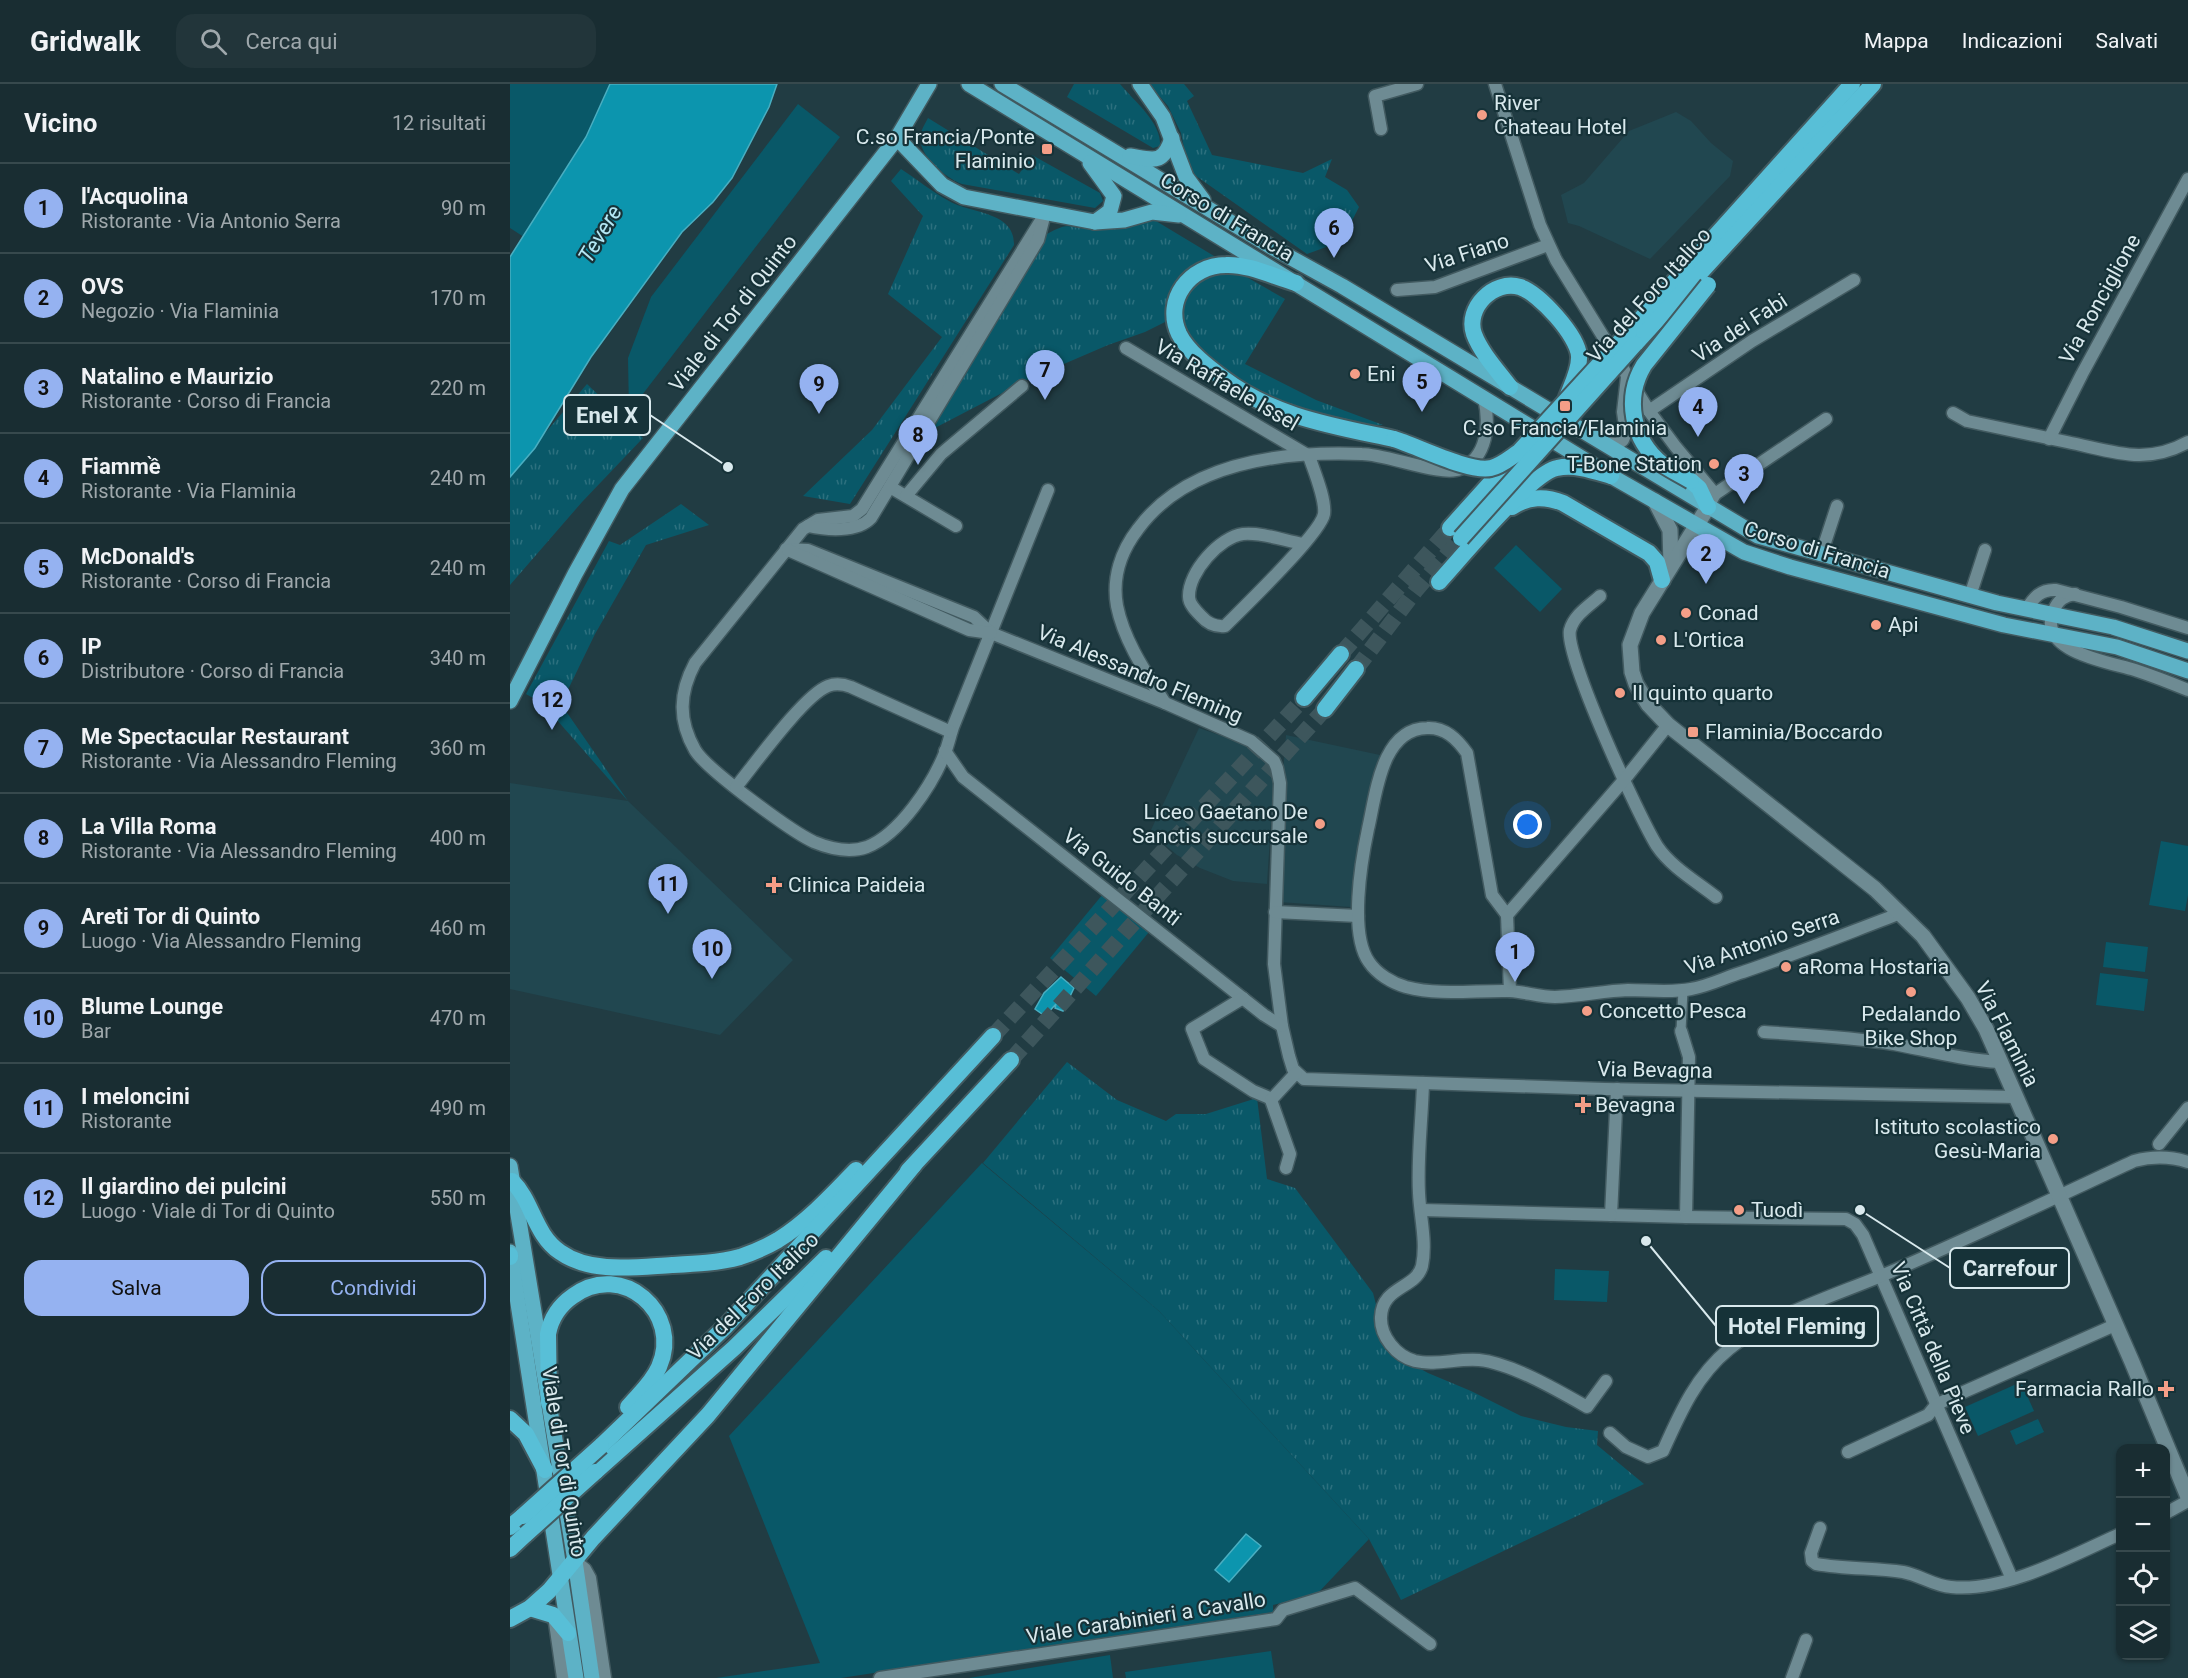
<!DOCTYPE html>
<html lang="it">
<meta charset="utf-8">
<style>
:root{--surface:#192d32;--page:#22353a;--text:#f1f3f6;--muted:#9fa8ac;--line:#37494d;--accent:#95b2f1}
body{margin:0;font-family:Roboto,sans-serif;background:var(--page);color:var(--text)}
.controls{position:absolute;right:18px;bottom:18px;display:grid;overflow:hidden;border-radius:12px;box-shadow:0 2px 4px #0004}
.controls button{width:54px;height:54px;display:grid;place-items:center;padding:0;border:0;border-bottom:2px solid var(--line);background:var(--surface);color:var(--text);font:30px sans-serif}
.you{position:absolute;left:1018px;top:741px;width:21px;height:21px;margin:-15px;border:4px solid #fff;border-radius:50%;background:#1a73e8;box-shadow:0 0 0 9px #1a73e833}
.badge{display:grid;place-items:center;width:39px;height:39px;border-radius:50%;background:var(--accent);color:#111;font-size:20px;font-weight:700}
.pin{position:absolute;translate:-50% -50px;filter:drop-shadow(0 2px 3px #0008)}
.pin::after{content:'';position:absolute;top:32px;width:21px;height:18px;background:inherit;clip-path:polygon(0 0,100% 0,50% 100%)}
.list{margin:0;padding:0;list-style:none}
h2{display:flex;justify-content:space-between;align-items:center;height:78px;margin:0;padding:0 24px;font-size:26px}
h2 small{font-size:20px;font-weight:400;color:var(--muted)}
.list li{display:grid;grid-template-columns:39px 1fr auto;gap:18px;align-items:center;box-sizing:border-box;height:90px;padding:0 24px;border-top:2px solid var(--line)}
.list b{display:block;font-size:22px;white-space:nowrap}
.list p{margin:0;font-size:20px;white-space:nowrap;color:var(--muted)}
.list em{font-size:20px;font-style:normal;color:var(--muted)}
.actions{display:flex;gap:12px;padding:18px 24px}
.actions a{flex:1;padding:14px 0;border:2px solid var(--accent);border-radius:18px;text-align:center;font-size:21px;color:var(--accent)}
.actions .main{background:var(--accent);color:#111}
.icon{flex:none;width:33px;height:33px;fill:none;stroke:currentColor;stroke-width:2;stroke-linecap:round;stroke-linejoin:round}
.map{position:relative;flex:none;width:1678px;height:1594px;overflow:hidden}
header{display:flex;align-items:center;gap:36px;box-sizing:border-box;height:84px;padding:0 30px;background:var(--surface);border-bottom:2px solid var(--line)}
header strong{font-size:28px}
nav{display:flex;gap:33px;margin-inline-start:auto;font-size:21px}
.search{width:420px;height:54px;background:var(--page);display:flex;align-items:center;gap:15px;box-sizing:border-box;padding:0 21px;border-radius:18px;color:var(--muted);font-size:22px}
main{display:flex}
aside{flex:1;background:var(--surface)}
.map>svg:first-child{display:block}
</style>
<header>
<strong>Gridwalk</strong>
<div class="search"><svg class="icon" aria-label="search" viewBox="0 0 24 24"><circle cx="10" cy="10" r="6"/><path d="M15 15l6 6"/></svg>Cerca qui</div>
<nav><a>Mappa</a><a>Indicazioni</a><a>Salvati</a></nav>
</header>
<main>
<aside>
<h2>Vicino<small>12 risultati</small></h2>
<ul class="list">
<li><span class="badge">1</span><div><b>l'Acquolina</b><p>Ristorante · Via Antonio Serra</p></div><em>90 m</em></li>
<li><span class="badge">2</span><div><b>OVS</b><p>Negozio · Via Flaminia</p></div><em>170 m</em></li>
<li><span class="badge">3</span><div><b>Natalino e Maurizio</b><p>Ristorante · Corso di Francia</p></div><em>220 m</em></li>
<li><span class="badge">4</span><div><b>Fiammề</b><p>Ristorante · Via Flaminia</p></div><em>240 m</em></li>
<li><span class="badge">5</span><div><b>McDonald's</b><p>Ristorante · Corso di Francia</p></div><em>240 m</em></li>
<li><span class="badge">6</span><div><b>IP</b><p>Distributore · Corso di Francia</p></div><em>340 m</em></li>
<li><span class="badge">7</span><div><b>Me Spectacular Restaurant</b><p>Ristorante · Via Alessandro Fleming</p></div><em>360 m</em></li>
<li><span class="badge">8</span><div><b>La Villa Roma</b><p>Ristorante · Via Alessandro Fleming</p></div><em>400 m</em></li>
<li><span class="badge">9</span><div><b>Areti Tor di Quinto</b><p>Luogo · Via Alessandro Fleming</p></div><em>460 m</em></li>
<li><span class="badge">10</span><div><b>Blume Lounge</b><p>Bar</p></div><em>470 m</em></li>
<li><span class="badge">11</span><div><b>I meloncini</b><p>Ristorante</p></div><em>490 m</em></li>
<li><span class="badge">12</span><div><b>Il giardino dei pulcini</b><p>Luogo · Viale di Tor di Quinto</p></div><em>550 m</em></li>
</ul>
<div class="actions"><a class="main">Salva</a><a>Condividi</a></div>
</aside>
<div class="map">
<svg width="1678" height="1594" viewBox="0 0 1678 1594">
<defs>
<pattern id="grass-tufts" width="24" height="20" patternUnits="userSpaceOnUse" patternTransform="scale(1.5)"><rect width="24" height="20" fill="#095868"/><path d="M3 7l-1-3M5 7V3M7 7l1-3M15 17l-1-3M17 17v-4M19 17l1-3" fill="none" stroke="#2c707e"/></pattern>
</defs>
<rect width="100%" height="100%" fill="#213c43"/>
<g fill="#214750">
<path d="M1166 28 1181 37 1201 59 1223 77 1220 92 1140 175 1069 142 1058 139 1051 111 1074 99 1119 47Z"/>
<path d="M689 644 741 662 754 674 764 690 757 800 723 797 690 784 667 771 640 748Z"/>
<path d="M776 651 870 671 849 750 841 823 769 818 773 689Z"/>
<path d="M0 699 118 717 283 876 210 951 0 905Z"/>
</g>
<g fill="url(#grass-tufts)">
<path d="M564 0H610C624 17 652 39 650 62L643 64 557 13Z"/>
<path d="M639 0H674L684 12 677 17 702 71 793 89 822 75 815 93 837 106 849 123 827 166 819 162 797 170 679 87 671 49 658 22Z"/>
<path d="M418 34 509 90 522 71 590 109 593 117 585 124 452 100C435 93 409 72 410 52 411 46 415 40 418 34Z"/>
<path d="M391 85C407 95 422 108 439 117 461 130 505 127 504 161L340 420 293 412 362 346 432 253 378 210 413 132 381 97Z"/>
<path d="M641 134 709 175 694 178 659 236 635 248 598 261 519 295 421 346 537 150C561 136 559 145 583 145 603 146 622 140 641 134Z"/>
<path d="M726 187 775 215 735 280 806 316 873 341C855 341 836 341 819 335 779 323 656 272 671 218 674 210 684 200 690 192Z"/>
<path d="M77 300 133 354 72 418 0 501V390Z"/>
<path d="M171 420 199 441 136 461 85 550 51 620 118 717 32 619 16 610 99 457 110 461Z"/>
<path d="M557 978 607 1016 656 1037 666 1030H696L747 1014 757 1095 785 1104 863 1209 878 1267 918 1289 961 1307 1011 1332 1056 1343 1088 1347 1087 1361 1134 1400 891 1516 859 1455 649 1227 473 1079Z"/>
</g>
<g fill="#095868">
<path d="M0 0H100L76 53 14 153 0 144Z"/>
<path d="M288 20 330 53 119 328 118 274 141 213Z"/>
<path d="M1006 461 1052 505 1030 528 984 484Z"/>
<path d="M1651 757 1678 762V811L1675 827 1639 821Z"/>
<path d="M593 810 639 848 586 912 540 874Z"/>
<path d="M1596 858 1638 863 1635 888 1593 883Z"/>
<path d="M1590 889 1638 895 1634 927 1586 921Z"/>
<path d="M472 1079 649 1227 859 1455 807 1510 763 1521V1528L331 1594H206L310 1579 219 1352Z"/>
<path d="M1045 1185 1099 1187 1097 1218 1044 1216Z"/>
<path d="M1511 1298 1524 1327 1468 1352 1455 1323Z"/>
<path d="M1528 1335 1534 1348 1506 1361 1500 1347Z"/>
<path d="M761 1567 765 1594H616L615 1588Z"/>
<path d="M600 1571 603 1594H459Z"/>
</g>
<g fill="#0c95ae" stroke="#4aaec1" stroke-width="1.5">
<path d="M100 0H267L259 23 222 94 203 118 172 148 81 273 25 364 0 393V173L76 53Z"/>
<path d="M551 893 564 904 553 927 545 924 546 920 535 932 525 925 534 909Z"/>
<path d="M736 1450 751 1462 719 1498 705 1486Z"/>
</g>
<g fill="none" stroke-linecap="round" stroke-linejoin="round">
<g stroke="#3d565c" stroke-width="16" stroke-dasharray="16 8" stroke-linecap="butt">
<path d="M831 570 940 444"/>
<path d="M846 585 906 506 951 454"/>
<path d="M483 952 794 614"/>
<path d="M501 976 815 625"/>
</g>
<defs>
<path id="pedestrian" d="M1171 947 1173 906"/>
<g id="minor">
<path d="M985 0 1030 141 1046 176 1139 327 1165 362 1205 410 1198 423"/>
<path d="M871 45 865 12 907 0"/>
<path d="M535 130 352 425 343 432 308 436 293 445 185 579C169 609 168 636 185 666 196 685 282 748 304 758 321 765 340 769 357 763 390 750 422 701 435 669 438 661 440 652 443 643L538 406"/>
<path d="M887 206 925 203 1038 161"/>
<path d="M616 264 799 372"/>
<path d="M1139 327 1242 257 1344 196"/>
<path d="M1443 329 1457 337C1491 344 1524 351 1557 358 1602 367 1635 382 1678 358"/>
<path d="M1539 355 1572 290 1678 95"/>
<path d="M1092 359 1108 360 1113 356 1116 349 1113 328 1117 293"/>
<path d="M380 403 446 442"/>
<path d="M1205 410 1316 335"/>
<path d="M396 412 431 370 512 302"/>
<path d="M298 442C316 446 347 449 361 434L528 156 533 137"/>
<path d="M793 460C775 457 752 448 733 450 710 453 678 488 679 513 679 520 686 527 691 532 698 540 705 543 715 542 733 524 811 449 814 430 816 415 804 387 799 372"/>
<path d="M276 465 298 466 464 533 481 549 655 619 741 657 764 677 767 684 770 699 764 880 772 942 779 972 783 985 794 995 1095 1005 1506 1013"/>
<path d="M278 466 459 546 481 549"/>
<path d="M1311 471 1327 422"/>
<path d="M1565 510C1554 512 1548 516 1544 526 1525 568 1600 578 1625 586 1643 592 1661 599 1678 606"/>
<path d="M1090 512C1079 522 1064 531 1060 546 1054 571 1130 735 1147 762 1161 783 1187 798 1206 813"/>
<path d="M1460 512 1475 466"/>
<path d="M1516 526C1524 513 1531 505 1546 506L1611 523 1678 544"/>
<path d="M655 619C636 589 614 557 607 522 602 494 611 467 628 445 678 377 773 367 852 370 876 370 932 393 950 385 978 374 980 339 974 314"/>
<path d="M435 667 453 693 754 931 772 942"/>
<path d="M226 703C244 681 294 611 318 602 326 599 333 600 341 603L441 648"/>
<path d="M765 828 848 832"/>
<path d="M997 831 982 811 957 669C947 655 935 643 917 644 871 645 866 711 858 745 851 778 839 850 859 878 867 890 882 899 896 903 931 912 965 906 1000 907 1015 908 1030 913 1045 913 1070 912 1094 907 1118 906 1138 906 1161 909 1181 905 1199 902 1216 893 1233 888 1286 870 1338 849 1391 829"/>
<path d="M997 831 1114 696 1158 641"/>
<path d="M997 831 1000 907"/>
<path d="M733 914 682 945 694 975 743 1007 762 1015"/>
<path d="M1254 948C1298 951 1342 953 1384 960 1420 967 1454 976 1490 978"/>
<path d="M913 999C912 1036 907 1073 909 1109 910 1133 917 1158 912 1182 906 1205 872 1202 871 1233 870 1252 886 1272 905 1277 926 1282 948 1274 969 1276 1001 1279 1049 1307 1077 1323L1096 1297"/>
<path d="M1107 1005 1101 1131 1176 1133 1179 973 1171 947"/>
<path d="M1649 1060 1678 1024"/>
<path d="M776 1084 780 1070 761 1016 786 989"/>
<path d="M912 1126 1101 1131"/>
<path d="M1176 1133 1336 1135 1345 1140 1353 1151 1502 1495"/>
<path d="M1100 1349 1116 1363 1138 1373 1153 1367C1170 1329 1186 1292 1219 1265 1259 1232 1323 1212 1371 1192 1456 1156 1540 1116 1624 1077 1643 1072 1659 1072 1678 1078"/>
<path d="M1338 1368 1418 1331 1426 1321 1440 1314 1605 1241"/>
<path d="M1656 1429 1678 1417"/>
<path d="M1310 1444 1301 1469 1302 1477 1306 1480C1335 1485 1364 1484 1393 1488 1410 1491 1424 1502 1441 1503 1494 1509 1563 1471 1610 1450"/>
<path d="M65 1477 75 1485 80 1494 95 1594"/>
<path d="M44 1532 53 1594"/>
<path d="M370 1594 766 1535 773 1526 845 1504 920 1560"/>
<path d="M1282 1594 1296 1556"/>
</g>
<g id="tertiary">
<path d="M1145 417 1160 446 1161 481"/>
<path d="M1198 423 1132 529 1120 561 1122 588 1126 600 1138 620 1158 641 1365 805 1413 852 1458 914 1476 945 1506 1013 1622 1278 1678 1413"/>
</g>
<g id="primary">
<path d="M459 0 1101 392 1234 468 1280 483 1494 541 1607 563 1678 587"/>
<path d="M492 0 765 165 832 202 1248 452 1487 519 1603 543 1678 567"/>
<path d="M630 0 653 33 676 93 693 116"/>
<path d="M387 54 432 101 454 113 585 138 614 136 642 128 669 131"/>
<path d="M620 72C644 76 653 81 662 54"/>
<path d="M580 79 604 112 600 127 585 138"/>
<path d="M0 617 65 490 112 405 387 54 419 0"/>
<path d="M0 1082 65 1477 82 1594"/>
<path d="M0 1168 66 1594"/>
</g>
<g id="trunk">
<path d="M786 199C764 193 739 180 716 181 680 181 653 216 669 250 678 268 698 283 714 295 764 333 824 342 884 355"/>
<path d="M1119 248 1342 0"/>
<path d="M1125 260 1363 0"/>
<path d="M1000 303C988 287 971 269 964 250 955 224 984 195 1010 203 1029 209 1068 252 1069 272 1070 286 1061 302 1056 316"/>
<path d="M1181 397 1189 404 1198 423"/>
<path d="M1002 423C1019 412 1035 412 1053 419L1139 469 1147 478 1152 496"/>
<path d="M940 444 1002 375"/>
<path d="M929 498C951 474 1021 389 1047 384 1065 380 1084 387 1101 392"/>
<path d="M794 614 831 570"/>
<path d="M815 625 846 585"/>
<path d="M398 1087 501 976"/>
<path d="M2 1097C23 1118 24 1150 50 1168 81 1190 126 1183 162 1181 184 1180 208 1179 230 1173 242 1169 256 1163 268 1156 297 1138 322 1111 346 1086"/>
<path d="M0 1173V1171"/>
<path d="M39 1319 38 1250C41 1234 50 1221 63 1212 112 1176 173 1229 149 1283 142 1299 129 1310 118 1323"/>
<path d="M0 1335 16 1350 35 1386"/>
<path d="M91 1362 215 1243 483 952"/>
<path d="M85 1388 224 1264 316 1174"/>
<path d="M0 1443 13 1432"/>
<path d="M0 1465 16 1450"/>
<path d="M20 1524 43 1531 58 1549"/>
<path d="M0 1535 20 1524 39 1507 83 1454 198 1331 404 1081"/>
</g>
</defs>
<use href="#pedestrian" stroke="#425a60" stroke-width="12"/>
<use href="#minor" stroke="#425a60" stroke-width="15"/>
<use href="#tertiary" stroke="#425a60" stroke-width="18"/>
<use href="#primary" stroke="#425a60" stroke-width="18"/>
<use href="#trunk" stroke="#425a60" stroke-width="20"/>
<use href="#pedestrian" stroke="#6e8b93" stroke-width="9"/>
<use href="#minor" stroke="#6e8b93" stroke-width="12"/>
<use href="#tertiary" stroke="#6e8b93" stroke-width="15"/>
<use href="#primary" stroke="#5db2c6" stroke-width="15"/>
<use href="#trunk" stroke="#58bfd7" stroke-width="16"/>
<defs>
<g id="trunk-bridge">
<path d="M884 355C907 362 960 389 981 384 991 382 1000 374 1009 368L1119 248"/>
<path d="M1181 397C1171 391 1161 386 1152 380 1122 356 1114 314 1134 281L1198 201"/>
<path d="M951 454 1125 260"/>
<path d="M13 1432 91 1362"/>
<path d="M16 1450 85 1388"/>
</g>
</defs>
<use href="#trunk-bridge" stroke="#425a60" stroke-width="20" stroke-linecap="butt"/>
<use href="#trunk-bridge" stroke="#58bfd7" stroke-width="16"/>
</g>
<g fill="#f49e87" stroke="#163238" stroke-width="2">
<circle cx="972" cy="31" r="6"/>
<rect x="531" y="59" width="12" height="12" rx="3"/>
<circle cx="845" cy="290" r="6"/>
<rect x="1049" y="316" width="12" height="12" rx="3"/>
<circle cx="1204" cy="380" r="6"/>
<circle cx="1176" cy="529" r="6"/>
<circle cx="1366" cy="541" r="6"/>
<circle cx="1151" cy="556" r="6"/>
<circle cx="1110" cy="609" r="6"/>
<rect x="1177" y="642" width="12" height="12" rx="3"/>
<circle cx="810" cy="740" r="6"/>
<path d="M261 792h6v6h6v6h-6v6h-6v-6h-6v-6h6z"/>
<circle cx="1276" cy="883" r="6"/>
<circle cx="1401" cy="908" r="6"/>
<circle cx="1077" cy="927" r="6"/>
<path d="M1070 1012h6v6h6v6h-6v6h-6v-6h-6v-6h6z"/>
<circle cx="1543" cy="1055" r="6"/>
<circle cx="1229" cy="1126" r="6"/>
<path d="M1653 1296h6v6h6v6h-6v6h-6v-6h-6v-6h6z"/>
</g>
<g text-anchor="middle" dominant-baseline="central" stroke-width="4.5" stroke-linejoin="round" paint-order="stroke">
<g font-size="21" fill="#d9e9ed" stroke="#163238" text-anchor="start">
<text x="984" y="19">River<tspan x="984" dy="24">Chateau Hotel</tspan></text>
<text x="525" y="53" text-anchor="end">C.so Francia/Ponte<tspan x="525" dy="24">Flaminio</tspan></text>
<text x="857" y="290">Eni</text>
<text x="1055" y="344" text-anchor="middle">C.so Francia/Flaminia</text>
<text x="1192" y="380" text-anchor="end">T-Bone Station</text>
<text x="1188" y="529">Conad</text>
<text x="1378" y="541">Api</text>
<text x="1163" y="556">L'Ortica</text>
<text x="1122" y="609">Il quinto quarto</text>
<text x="1195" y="648">Flaminia/Boccardo</text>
<text x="798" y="728" text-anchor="end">Liceo Gaetano De<tspan x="798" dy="24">Sanctis succursale</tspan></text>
<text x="278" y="801">Clinica Paideia</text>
<text x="1288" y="883">aRoma Hostaria</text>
<text x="1089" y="927">Concetto Pesca</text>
<text x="1401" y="930" text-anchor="middle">Pedalando<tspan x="1401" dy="24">Bike Shop</tspan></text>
<text x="1085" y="1021">Bevagna</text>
<text x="1531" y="1043" text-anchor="end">Istituto scolastico<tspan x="1531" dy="24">Gesù-Maria</tspan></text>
<text x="1241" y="1126">Tuodì</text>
<text x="1644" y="1305" text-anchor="end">Farmacia Rallo</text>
</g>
<g font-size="21" fill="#d9e9ed" stroke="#163238">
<text transform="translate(717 133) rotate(31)">Corso di Francia</text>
<text transform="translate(957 169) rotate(-18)">Via Fiano</text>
<text transform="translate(1139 211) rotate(-48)">Via del Foro Italico</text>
<text transform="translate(1590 215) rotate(-61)">Via Ronciglione</text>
<text transform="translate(223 229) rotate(-52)">Viale di Tor di Quinto</text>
<text transform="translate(1230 244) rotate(-33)">Via dei Fabi</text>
<text transform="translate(717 301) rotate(30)">Via Raffaele Issel</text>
<text transform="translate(1307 466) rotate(17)">Corso di Francia</text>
<text transform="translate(630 590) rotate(23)">Via Alessandro Fleming</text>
<text transform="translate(612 793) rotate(38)">Via Guido Banti</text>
<text transform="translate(1252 858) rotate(-19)">Via Antonio Serra</text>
<text transform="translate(1497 950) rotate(63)">Via Flaminia</text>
<text transform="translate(1145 986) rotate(1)">Via Bevagna</text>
<text transform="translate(243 1212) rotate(-44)">Via del Foro Italico</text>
<text transform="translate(1423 1264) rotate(67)">Via Città della Pieve</text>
<text transform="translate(54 1378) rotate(81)">Viale di Tor di Quinto</text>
<text transform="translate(636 1534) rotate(-9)">Viale Carabinieri a Cavallo</text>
</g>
<g font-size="22" font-style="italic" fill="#b4e7f4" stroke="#163238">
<text transform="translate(90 150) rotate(-59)">Tevere</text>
</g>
</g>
<path fill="none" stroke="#d9e9ed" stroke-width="2" d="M218 383L140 331M1350 1126L1440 1184M1136 1157L1206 1242"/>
<g fill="#d9e9ed" stroke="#163238" stroke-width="2">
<circle cx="218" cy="383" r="6"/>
<circle cx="1350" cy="1126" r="6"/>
<circle cx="1136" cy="1157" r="6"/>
</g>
<g fill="#163238" stroke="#d9e9ed" stroke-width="2">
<rect x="54" y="311" width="86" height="40" rx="6"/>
<rect x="1440" y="1164" width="119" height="40" rx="6"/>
<rect x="1206" y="1222" width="162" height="40" rx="6"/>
</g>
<g font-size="22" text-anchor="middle" font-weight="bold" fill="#d9e9ed">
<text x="97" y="339">Enel X</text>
<text x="1500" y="1192">Carrefour</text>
<text x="1287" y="1250">Hotel Fleming</text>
</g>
</svg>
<div class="controls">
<button>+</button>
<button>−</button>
<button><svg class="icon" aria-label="locate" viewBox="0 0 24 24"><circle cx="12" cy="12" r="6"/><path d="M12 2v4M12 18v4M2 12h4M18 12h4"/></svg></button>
<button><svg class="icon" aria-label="layers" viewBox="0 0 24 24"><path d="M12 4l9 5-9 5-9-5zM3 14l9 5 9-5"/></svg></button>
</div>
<div class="you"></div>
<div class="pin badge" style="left:1005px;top:898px">1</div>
<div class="pin badge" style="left:1196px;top:500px">2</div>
<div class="pin badge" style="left:1234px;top:420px">3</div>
<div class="pin badge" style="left:1188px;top:353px">4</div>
<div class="pin badge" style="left:912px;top:328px">5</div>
<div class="pin badge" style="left:824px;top:174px">6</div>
<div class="pin badge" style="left:535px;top:316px">7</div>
<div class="pin badge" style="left:408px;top:381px">8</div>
<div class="pin badge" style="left:309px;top:330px">9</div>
<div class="pin badge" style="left:202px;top:895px">10</div>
<div class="pin badge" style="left:158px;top:830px">11</div>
<div class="pin badge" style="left:42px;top:646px">12</div>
</div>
</main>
